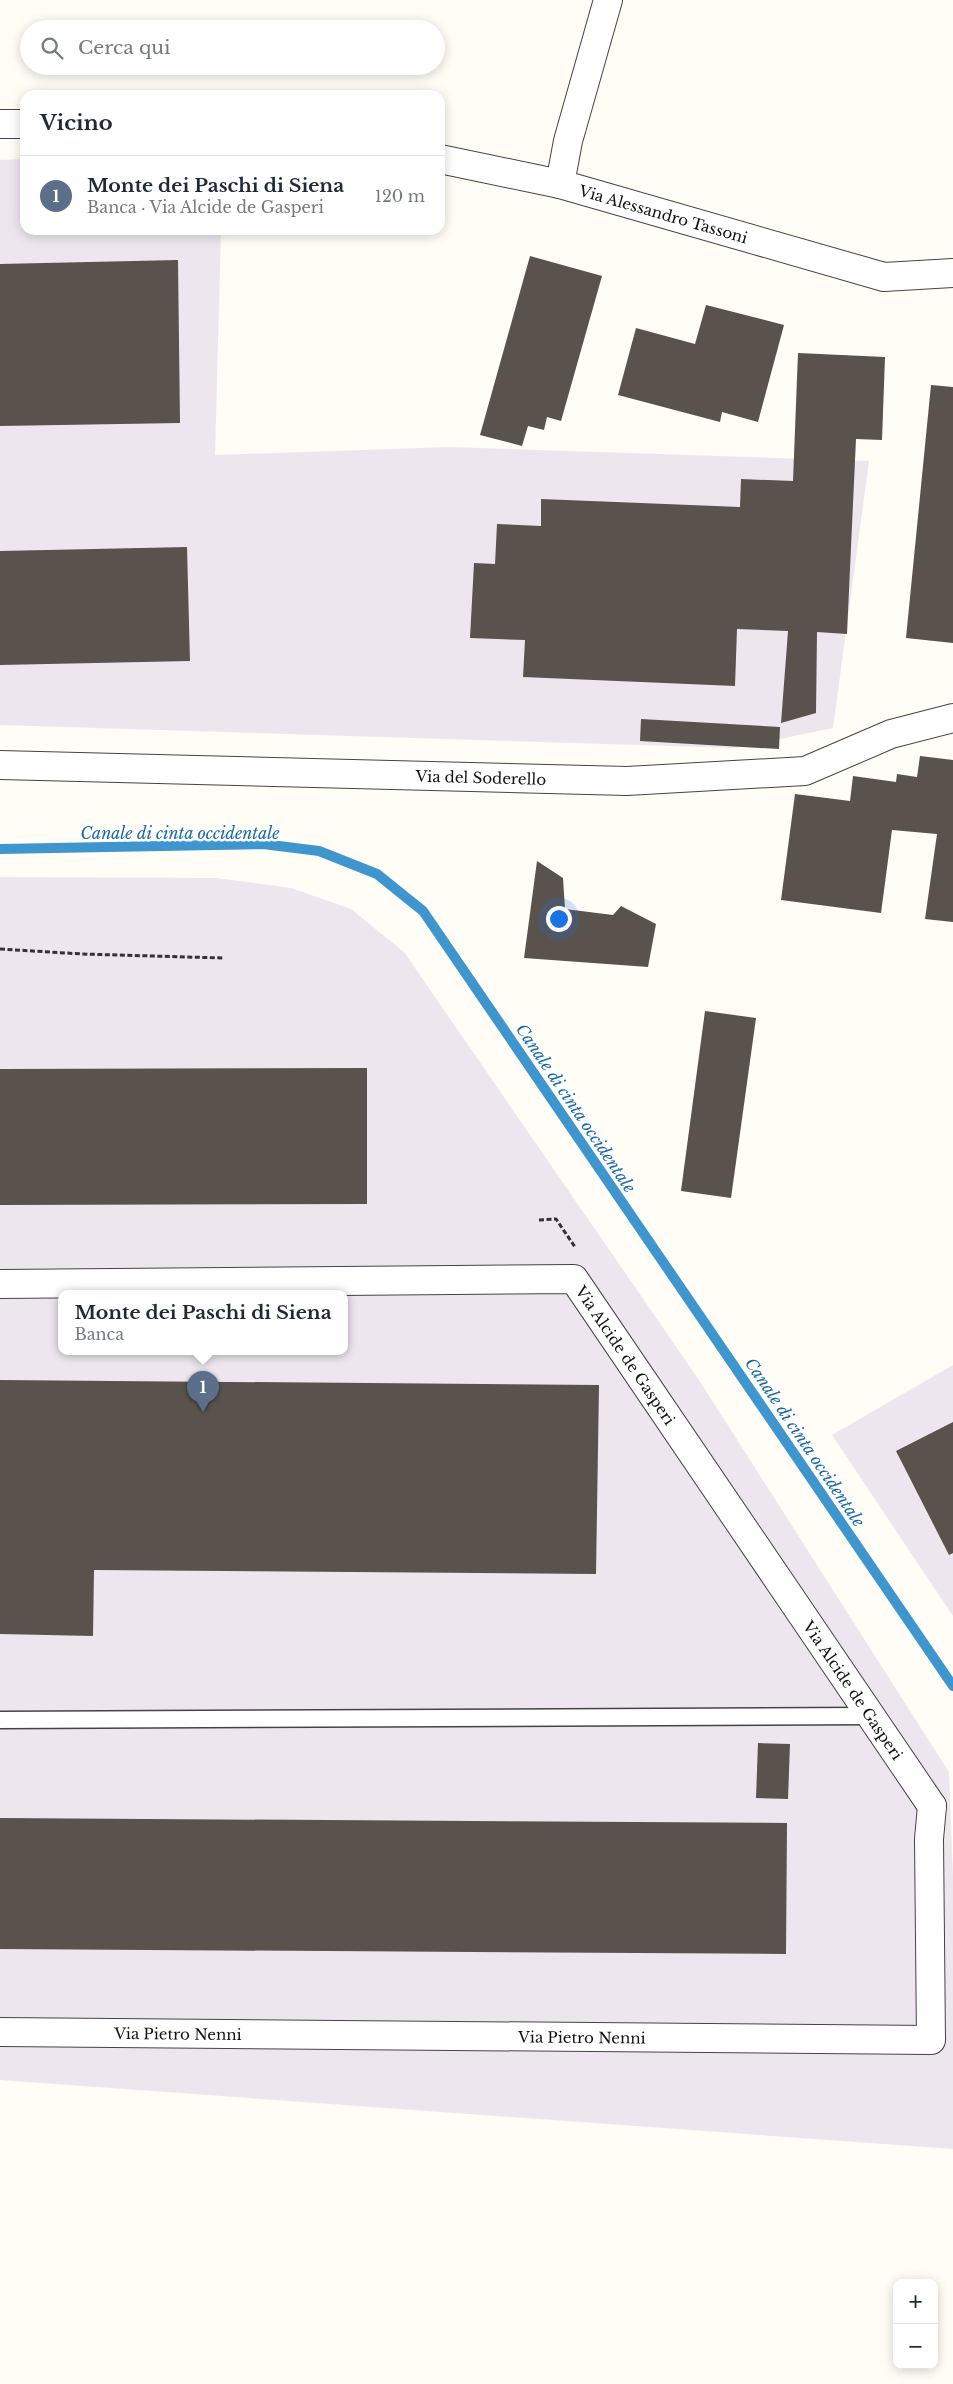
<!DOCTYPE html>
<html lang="it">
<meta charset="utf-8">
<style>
:root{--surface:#fff;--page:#f2f2f3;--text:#1f2937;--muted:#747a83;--line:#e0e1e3;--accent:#b45309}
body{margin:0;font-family:"Libre Baskerville",serif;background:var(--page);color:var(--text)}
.controls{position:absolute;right:15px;bottom:15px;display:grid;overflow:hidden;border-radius:10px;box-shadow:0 2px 12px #0003}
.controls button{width:45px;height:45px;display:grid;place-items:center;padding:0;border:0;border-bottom:1px solid var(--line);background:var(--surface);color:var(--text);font:25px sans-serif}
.you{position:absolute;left:558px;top:918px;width:18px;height:18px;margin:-12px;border:4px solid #fff;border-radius:50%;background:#1a73e8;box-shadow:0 0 0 8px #1a73e833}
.badge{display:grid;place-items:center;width:32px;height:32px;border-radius:50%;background:var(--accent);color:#fff;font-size:16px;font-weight:700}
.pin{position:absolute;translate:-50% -41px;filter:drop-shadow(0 1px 2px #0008)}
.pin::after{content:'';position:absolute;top:26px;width:18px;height:15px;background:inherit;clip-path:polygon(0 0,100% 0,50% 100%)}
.popup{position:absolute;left:58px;top:1290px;width:290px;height:65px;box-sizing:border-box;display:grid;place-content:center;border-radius:10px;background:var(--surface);filter:drop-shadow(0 1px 4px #0005);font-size:16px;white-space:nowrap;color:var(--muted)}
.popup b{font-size:19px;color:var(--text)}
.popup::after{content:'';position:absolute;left:50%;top:100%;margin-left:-10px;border:10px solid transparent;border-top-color:var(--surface)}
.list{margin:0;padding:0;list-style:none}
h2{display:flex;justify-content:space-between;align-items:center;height:65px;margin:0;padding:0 20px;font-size:21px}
h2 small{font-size:16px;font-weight:400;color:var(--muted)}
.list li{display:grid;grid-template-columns:32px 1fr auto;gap:15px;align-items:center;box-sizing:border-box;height:80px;padding:0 20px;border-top:1px solid var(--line)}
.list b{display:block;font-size:19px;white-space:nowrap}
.list p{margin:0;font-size:16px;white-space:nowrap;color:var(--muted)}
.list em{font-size:16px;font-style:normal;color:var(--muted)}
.icon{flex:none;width:28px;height:28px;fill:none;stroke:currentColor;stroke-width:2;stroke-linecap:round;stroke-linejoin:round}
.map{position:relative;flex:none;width:953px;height:2384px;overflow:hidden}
.search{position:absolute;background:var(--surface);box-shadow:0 2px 12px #0003;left:20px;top:20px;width:425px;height:55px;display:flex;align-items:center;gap:12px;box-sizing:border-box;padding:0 18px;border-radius:28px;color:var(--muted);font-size:19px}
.panel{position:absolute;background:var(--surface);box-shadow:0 2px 12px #0003;left:20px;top:90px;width:425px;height:145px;border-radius:15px}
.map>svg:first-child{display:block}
</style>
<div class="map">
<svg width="953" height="2384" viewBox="0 0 953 2384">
<rect width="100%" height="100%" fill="#fffdf5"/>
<g fill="#eee6ef" fill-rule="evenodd">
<path d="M25 159V230H221L215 455 449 447 869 461 833 728 736 748 0 725V160Z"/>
<path d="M0 877 216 878 291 888 351 909 404 952 699 1380 949 1772 953 1877V2149L0 2080ZM62 1293H344V1351H62Z"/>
<path d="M953 1365V1616L832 1435Z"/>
</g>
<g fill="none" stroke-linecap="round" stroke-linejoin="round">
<path stroke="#3f96cf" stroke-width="10" d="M0 849 263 844 319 851 377 874 423 911 953 1686"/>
</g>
<g fill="#5a524d">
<path d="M530 256 602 276 561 421 547 417 544 430 528 426 522 446 480 435Z"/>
<path d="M178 260 180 423 0 426V264Z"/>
<path d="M706 305 784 325 758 422 722 412 720 422 618 395 636 328 695 344Z"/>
<path d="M798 353 885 357 882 440 856 439 847 634 817 632 816 713 781 723 788 631 737 629 735 686 523 677 525 640 470 638 474 563 495 564 497 524 541 526V499L740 507 741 479 793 481Z"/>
<path d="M931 385 953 387V643L906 638Z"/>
<path d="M187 547 190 661 0 665V551Z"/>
<path d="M641 719 780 727 779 749 640 741Z"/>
<path d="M920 756 953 760V922L925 919 937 834 892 830 881 913 781 900 795 794 850 801 853 776 896 782 897 774 917 777Z"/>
<path d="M537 861 563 878 565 909 613 915 621 906 656 924 648 967 524 958Z"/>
<path d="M705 1011 756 1018 731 1198 681 1191Z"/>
<path d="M367 1068V1204L0 1205V1069Z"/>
<path d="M0 1380 599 1385 596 1574 94 1570 93 1636 0 1634Z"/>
<path d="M953 1422V1553L949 1555 896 1451Z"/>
<path d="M758 1743 790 1744 788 1799 756 1798Z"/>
<path d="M0 1818 787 1823 786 1954 0 1949Z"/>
</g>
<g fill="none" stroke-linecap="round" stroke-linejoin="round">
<defs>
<path id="lane" d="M0 1720 870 1716"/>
<g id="street">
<path id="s1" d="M608 0 568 141 560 184 884 277 953 273"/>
<path d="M0 124H25"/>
<path d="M440 159 560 184"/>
<path id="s2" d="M0 765 627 781 805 771 891 734 953 718"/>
<path id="s3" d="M0 1284 574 1279 932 1806"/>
<path id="s4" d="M0 2032 931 2040 929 1839 932 1806"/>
</g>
</defs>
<use href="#lane" stroke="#444" stroke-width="19"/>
<use href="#street" stroke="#444" stroke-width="30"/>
<g stroke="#333" stroke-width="3" stroke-dasharray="5 2.5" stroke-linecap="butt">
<path d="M0 949 82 954 223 958"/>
<path d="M539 1220 556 1219 575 1247"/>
</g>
<use href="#lane" stroke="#fff" stroke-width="16"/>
<use href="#street" stroke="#fff" stroke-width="28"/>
</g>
<g text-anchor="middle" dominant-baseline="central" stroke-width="5" stroke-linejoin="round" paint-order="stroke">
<g font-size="15" fill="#111" stroke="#fff">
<text stroke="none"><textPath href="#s1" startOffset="298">Via Alessandro Tassoni</textPath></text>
<text stroke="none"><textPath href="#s2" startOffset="481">Via del Soderello</textPath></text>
<text stroke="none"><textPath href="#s3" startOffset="666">Via Alcide de Gasperi</textPath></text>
<text stroke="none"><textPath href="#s3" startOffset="1071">Via Alcide de Gasperi</textPath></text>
<text stroke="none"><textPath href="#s4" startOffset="178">Via Pietro Nenni</textPath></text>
<text stroke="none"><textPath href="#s4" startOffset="582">Via Pietro Nenni</textPath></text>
</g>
<g font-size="16" font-style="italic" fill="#1768a6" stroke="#fff">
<text x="180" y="833">Canale di cinta occidentale</text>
<text transform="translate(576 1108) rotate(56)">Canale di cinta occidentale</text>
<text transform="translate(805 1442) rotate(56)">Canale di cinta occidentale</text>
</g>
</g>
</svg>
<div class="controls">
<button>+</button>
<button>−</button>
</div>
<div class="you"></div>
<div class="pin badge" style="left:203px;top:1412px;background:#5c6f8a">1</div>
<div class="popup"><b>Monte dei Paschi di Siena</b>Banca</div>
<div class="search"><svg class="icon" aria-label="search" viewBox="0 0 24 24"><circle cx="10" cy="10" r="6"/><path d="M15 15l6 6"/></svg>Cerca qui</div>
<section class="panel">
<h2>Vicino<small></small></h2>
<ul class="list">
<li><span class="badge" style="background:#5c6f8a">1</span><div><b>Monte dei Paschi di Siena</b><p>Banca · Via Alcide de Gasperi</p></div><em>120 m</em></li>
</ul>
</section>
</div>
